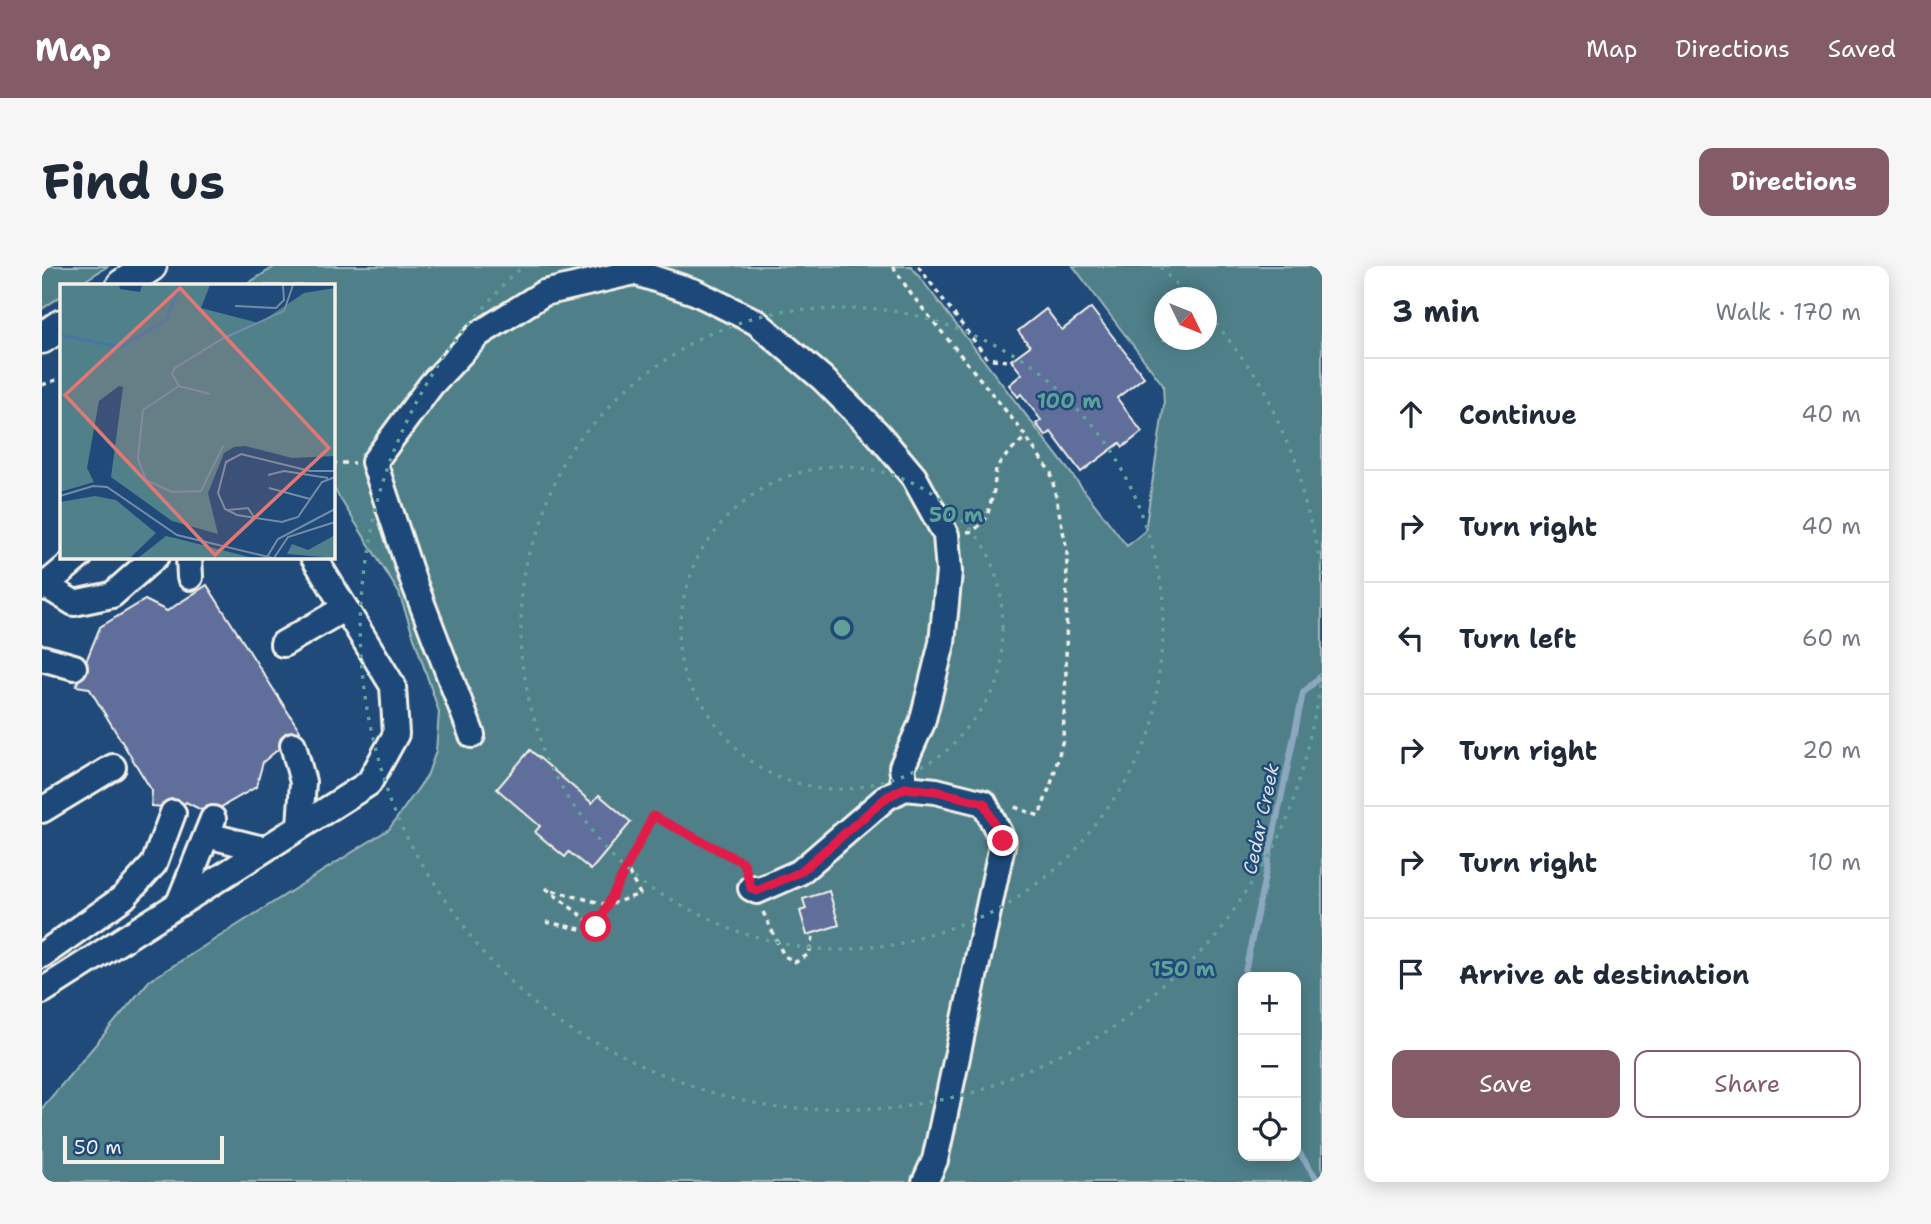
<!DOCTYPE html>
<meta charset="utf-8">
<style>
:root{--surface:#fff;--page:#f6f6f7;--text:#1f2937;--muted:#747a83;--line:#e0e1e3;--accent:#845c67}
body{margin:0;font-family:"Shantell Sans",sans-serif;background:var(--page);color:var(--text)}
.controls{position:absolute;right:21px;bottom:21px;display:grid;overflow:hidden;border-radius:14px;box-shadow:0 4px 18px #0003}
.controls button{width:63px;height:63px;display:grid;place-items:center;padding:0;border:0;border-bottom:2px solid var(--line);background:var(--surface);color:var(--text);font:35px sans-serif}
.compass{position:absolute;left:1112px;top:21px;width:63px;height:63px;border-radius:50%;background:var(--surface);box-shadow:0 4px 18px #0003;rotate:133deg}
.scale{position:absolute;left:21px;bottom:18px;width:161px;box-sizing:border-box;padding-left:7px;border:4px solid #f4f1e8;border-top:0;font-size:19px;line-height:24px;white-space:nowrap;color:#f4f1e8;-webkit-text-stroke:5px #1f4a7a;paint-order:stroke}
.stop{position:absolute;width:21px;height:21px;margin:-16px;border:5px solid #e11d48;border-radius:50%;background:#fff}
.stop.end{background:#e11d48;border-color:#fff;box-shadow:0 2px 7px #0008}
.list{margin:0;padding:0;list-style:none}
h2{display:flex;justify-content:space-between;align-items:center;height:91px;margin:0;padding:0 28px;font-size:30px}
h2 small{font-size:23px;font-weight:400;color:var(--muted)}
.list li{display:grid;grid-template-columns:46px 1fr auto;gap:21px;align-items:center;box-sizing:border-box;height:112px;padding:0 28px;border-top:2px solid var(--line)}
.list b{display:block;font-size:26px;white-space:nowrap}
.list em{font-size:23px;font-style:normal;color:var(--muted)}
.actions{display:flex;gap:14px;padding:21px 28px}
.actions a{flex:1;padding:16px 0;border:2px solid var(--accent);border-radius:14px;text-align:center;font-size:24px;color:var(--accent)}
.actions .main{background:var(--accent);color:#fff}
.icon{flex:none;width:38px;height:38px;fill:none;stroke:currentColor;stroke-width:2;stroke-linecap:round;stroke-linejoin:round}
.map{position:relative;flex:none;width:1280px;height:916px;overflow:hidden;border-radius:14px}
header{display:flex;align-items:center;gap:42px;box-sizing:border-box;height:98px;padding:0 35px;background:var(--accent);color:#fff}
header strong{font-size:33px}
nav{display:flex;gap:38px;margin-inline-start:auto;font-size:24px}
.intro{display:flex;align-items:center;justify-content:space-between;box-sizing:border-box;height:168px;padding:0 42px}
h1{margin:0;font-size:49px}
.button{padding:18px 32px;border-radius:14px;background:var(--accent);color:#fff;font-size:24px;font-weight:700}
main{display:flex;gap:42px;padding:0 42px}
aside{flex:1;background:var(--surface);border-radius:14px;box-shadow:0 4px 18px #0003}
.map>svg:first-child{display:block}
</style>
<header>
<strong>Map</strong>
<nav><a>Map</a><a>Directions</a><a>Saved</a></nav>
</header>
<div class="intro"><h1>Find us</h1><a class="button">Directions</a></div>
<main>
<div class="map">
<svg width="1280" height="916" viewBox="0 0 1280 916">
<rect width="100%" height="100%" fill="#1f4a7a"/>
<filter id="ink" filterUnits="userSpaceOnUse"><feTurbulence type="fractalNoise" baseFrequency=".0143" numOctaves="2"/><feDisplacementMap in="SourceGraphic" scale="14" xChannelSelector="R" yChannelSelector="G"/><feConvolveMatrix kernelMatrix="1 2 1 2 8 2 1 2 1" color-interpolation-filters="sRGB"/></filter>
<g filter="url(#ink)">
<g fill="#50808a" stroke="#a2b8b9" stroke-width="2" fill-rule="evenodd">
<path d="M0 0H66L36 19H19V30L0 43Z"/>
<path d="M234 0H869L1085 280 1103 265 1122 139 1121 119 1031 0H1280V916H0V842L107 715 347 563 385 510 394 485 397 446 357 327 291 221 290 19H203ZM1122 32H1164V74H1122ZM1201 711H1254V890H1201Z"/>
</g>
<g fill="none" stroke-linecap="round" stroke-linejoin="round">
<g stroke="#8ca8bf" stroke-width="6">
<path d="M1202 711 1261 427 1280 409"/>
<path d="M1201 716 1198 731 1201 763"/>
<path d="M1254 882 1277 916"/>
</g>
</g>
<g fill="#606e9c" stroke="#f4f1e8" stroke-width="2">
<path d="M1049 42 1102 111 1075 132 1100 166 1081 181 1078 177 1039 206 1009 166 1004 170 994 158 999 154 979 128 976 131 967 119 980 108 969 94 988 80 976 65 1004 43 1020 64Z"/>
<path d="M165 319 258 465 221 496 214 521 167 548 144 536 138 542 109 540 110 525 47 422 34 420 58 361 103 334 125 345Z"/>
<path d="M488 484 550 537 557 529 589 556 549 604 527 586 523 591 493 566 498 560 455 523Z"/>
<path d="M787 625 797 659 765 669 758 645 764 643 761 633Z"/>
</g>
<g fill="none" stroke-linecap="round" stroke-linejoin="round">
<defs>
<g id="minor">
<path d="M147 290 148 311"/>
<path d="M3 319 32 337 70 329 114 290"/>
<path d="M0 322 38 290"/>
<path d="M241 378 303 342"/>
<path d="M0 392 32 401"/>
<path d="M430 469 371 314 332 196 389 119 437 68 502 27 592 6 653 26 714 56 780 112 835 167 872 211 904 269 907 306 900 377 880 457 860 501 863 522"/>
<path d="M251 479 261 516 258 560"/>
<path d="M0 544 71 501"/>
<path d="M165 569 221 583"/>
<path d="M709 622 715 625 758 606 845 531 863 522 894 525 942 537 961 575 893 894 883 916"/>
<path d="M137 637 171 553"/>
<path d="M0 689 82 631 112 598 131 547"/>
<path d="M0 725 327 517 354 468 351 420 271 290"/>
</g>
<g id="major">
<path d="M80 19 109 0"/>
<path d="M0 72 19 59"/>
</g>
</defs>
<use href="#minor" stroke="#f4f1e8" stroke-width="30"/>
<use href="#major" stroke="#f4f1e8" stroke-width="35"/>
<g stroke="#f4f1e8" stroke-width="3.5" stroke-dasharray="5 5" stroke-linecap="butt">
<path d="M851 0 869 28 977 161 1009 207 1025 284 1024 405 1021 473 1011 512 997 550 970 540"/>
<path d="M876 0 945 92 971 96"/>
<path d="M0 119 19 112"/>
<path d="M290 197H312"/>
<path d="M925 266 932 265 945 251 952 224 954 202 968 185 984 171"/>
<path d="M721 646 742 690 754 696 767 688 772 667"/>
<path d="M504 656 563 668 505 623 566 639 598 628 584 602 611 550 702 597 704 603"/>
<path d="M555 661 584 602"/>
</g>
<use href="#minor" stroke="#1f4a7a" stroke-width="24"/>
<use href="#major" stroke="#1f4a7a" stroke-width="30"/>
</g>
</g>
<g fill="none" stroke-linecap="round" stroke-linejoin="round" filter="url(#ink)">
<path stroke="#e11d48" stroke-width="9" d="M554 661 611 550 702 597 709 622 715 625 758 606 845 531 863 522 894 525 942 537 961 575"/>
</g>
<g fill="none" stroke="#5fa199" stroke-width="3.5" stroke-dasharray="3.5 7">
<circle cx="800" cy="362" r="161"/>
<circle cx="800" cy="362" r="321"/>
<path d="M1280 408A482 482 0 1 1 481 1M1119 1A482 482 0 0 1 1150 30M1167 49A482 482 0 0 1 1280 316"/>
</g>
<g text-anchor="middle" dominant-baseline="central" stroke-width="5" stroke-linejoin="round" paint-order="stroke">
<g font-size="19" font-style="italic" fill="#dadfde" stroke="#1f4a7a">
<text transform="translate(1219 553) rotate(-78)">Cedar Creek</text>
</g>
</g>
<g transform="translate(18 18)">
<rect width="275" height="275" fill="#1f4a7a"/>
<path d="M0 1H59L60 5 80 8 82 1H150L141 24 199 39 244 9 275 4V172L232 174 185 162 174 163 164 169 148 209 158 250 112 237 51 193 63 103 59 102 39 117 27 184 34 198 0 208ZM35 212 56 216 96 249 70 274H0V218ZM275 251V274L227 270 232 260 248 266ZM106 252 115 254 193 274H78Z" fill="#50808a"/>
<path fill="none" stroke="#4778a3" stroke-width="3.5" d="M0 51 61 63 106 36 121 1"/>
<path fill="none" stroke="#748da6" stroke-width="2" d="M175 22 216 24 224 16 223 1M119 102 83 126 78 175 86 196 112 208 141 207 163 162M150 110 119 102 112 90 115 84 162 55 224 27 233 1M275 187H250L181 170 166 178 158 209 165 225 177 231 222 238 238 233 262 198 275 193M208 191 224 187 268 194M209 204 250 215M0 212 33 202 47 203 117 251 213 274M168 226 188 224 194 233M207 273 218 255 275 225M214 274 228 253 275 238"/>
<path fill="#e27875" fill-opacity="0.15" stroke="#e27875" stroke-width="3.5" d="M120 4 269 164 155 271 5 111Z"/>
<rect width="275" height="275" fill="none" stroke="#f4f1e8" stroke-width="3.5"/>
</g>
<circle cx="800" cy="362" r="10" fill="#5fa199" stroke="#1f4a7a" stroke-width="3.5"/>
<g font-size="21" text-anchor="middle" font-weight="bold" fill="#5fa199" stroke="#1f4a7a" stroke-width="5" stroke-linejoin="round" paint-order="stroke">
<text x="1027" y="142">100 m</text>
<text x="914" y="256">50 m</text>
<text x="1141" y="710">150 m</text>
</g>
</svg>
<div class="controls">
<button>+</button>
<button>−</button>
<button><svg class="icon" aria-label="locate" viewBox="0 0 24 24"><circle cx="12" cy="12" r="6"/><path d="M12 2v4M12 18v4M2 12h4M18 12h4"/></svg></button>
</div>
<svg class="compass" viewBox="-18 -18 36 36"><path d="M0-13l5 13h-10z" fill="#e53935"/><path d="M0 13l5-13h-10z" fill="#747a83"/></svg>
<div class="scale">50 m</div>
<div class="stop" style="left:554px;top:661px"></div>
<div class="stop end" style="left:961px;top:575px"></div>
</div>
<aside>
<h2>3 min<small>Walk · 170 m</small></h2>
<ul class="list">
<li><svg class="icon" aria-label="ahead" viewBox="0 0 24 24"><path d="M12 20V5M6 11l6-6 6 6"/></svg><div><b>Continue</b></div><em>40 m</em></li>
<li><svg class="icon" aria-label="right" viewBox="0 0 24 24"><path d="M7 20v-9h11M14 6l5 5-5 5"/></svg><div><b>Turn right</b></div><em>40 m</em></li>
<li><svg class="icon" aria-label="left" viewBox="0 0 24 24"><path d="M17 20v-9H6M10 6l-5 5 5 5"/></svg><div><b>Turn left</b></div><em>60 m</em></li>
<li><svg class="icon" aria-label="right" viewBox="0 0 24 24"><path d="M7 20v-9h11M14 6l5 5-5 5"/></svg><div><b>Turn right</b></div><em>20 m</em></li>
<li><svg class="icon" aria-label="right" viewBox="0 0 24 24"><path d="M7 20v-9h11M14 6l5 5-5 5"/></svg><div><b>Turn right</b></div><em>10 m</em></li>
<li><svg class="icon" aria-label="arrive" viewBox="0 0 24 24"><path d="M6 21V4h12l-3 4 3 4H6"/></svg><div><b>Arrive at destination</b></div></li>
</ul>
<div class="actions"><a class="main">Save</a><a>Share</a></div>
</aside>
</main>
